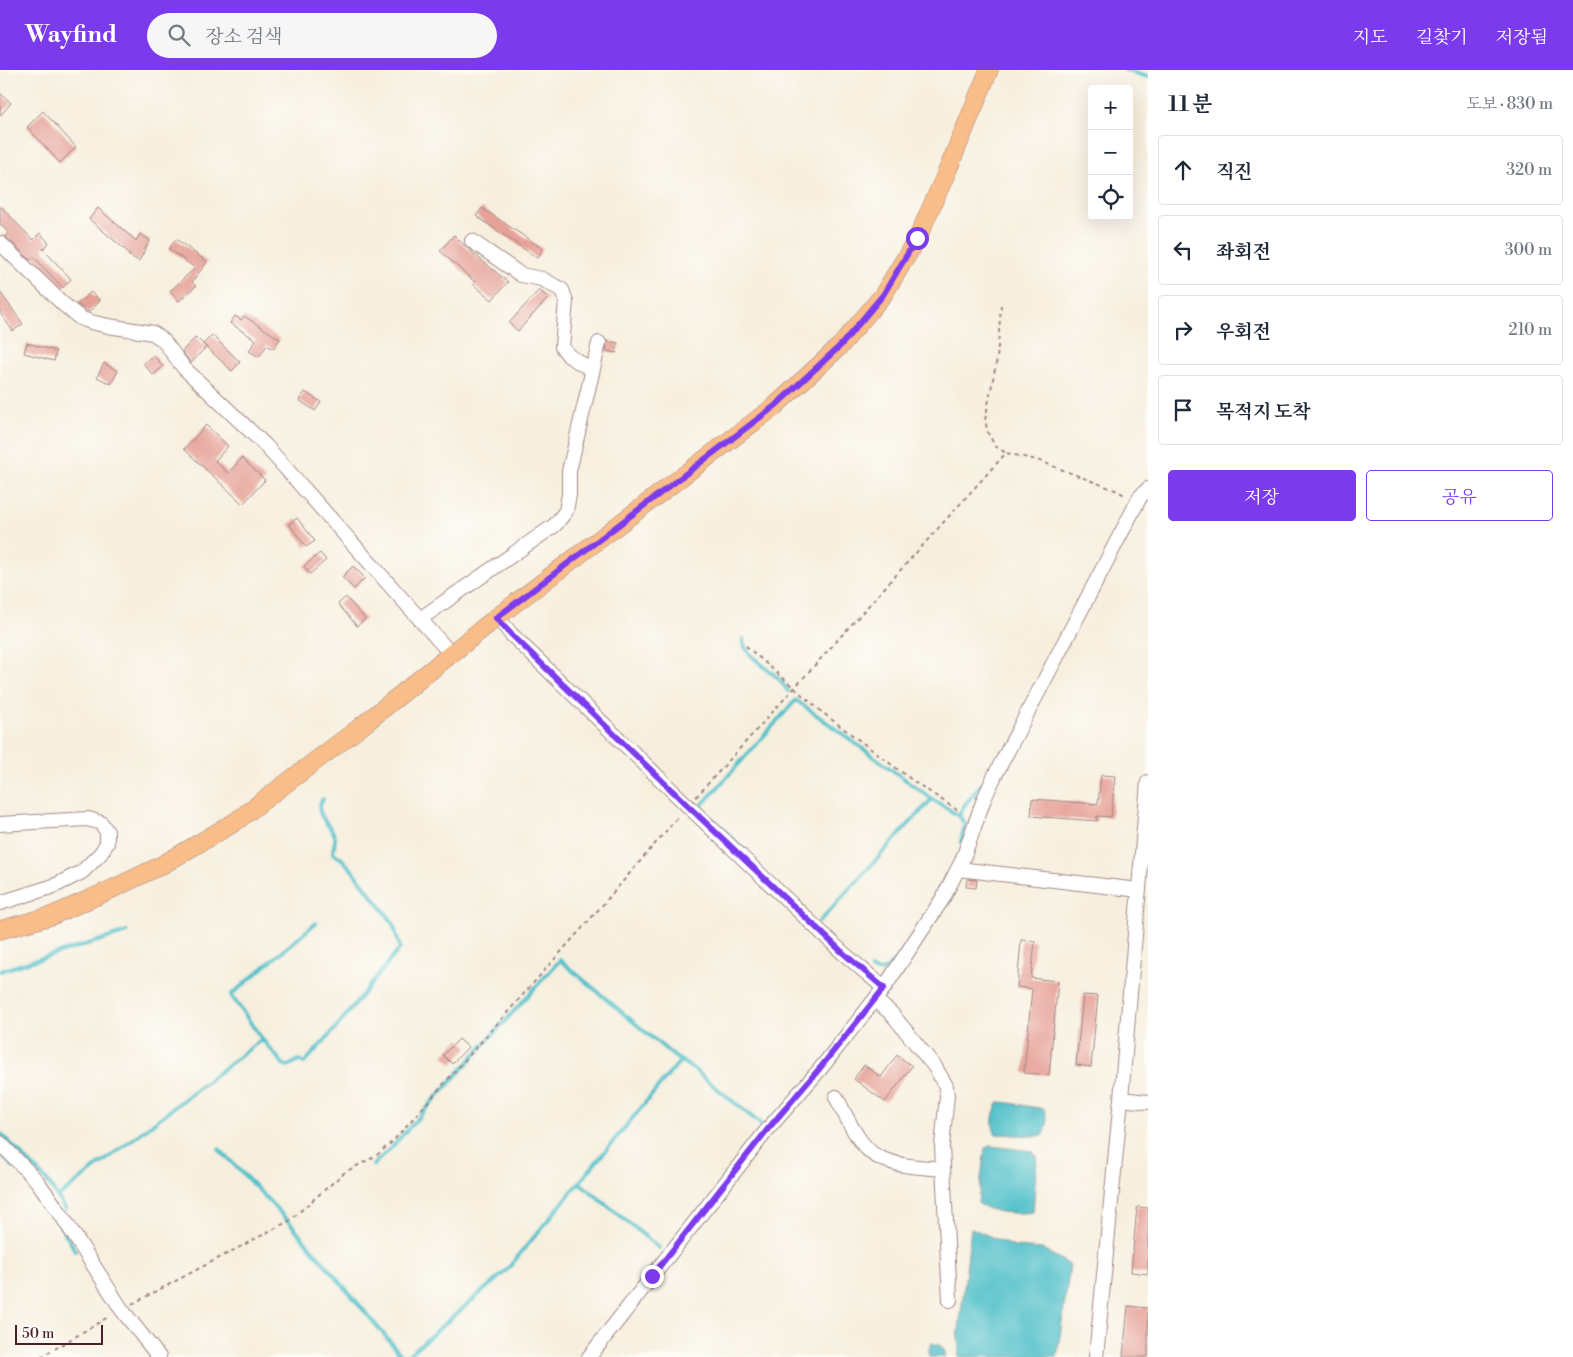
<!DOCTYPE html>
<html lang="ko">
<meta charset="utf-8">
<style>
:root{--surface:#fff;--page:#f6f6f7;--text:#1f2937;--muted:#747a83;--line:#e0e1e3;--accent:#7c3aed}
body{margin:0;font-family:"Libre Bodoni","Noto Serif KR",serif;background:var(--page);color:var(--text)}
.controls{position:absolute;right:15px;top:15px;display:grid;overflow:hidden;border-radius:5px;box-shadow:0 5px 20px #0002}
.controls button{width:45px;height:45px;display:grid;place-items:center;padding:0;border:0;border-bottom:1px solid var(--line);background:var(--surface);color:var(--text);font:25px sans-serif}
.scale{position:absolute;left:15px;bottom:12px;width:88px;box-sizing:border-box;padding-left:5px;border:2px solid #4a1f2b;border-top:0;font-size:14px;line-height:18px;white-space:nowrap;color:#4a1f2b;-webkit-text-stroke:4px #fdfcf7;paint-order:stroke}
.stop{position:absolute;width:15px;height:15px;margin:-11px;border:4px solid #7c3aed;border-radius:50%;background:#fff}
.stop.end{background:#7c3aed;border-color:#fff;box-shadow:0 1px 5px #0008}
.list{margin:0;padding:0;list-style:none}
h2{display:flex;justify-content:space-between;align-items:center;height:65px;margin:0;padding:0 20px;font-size:21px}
h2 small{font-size:16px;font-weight:400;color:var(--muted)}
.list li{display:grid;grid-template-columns:32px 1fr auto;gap:15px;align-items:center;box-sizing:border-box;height:70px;margin:0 10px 10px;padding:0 10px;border:1px solid var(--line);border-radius:5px}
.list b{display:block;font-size:19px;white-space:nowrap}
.list em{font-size:16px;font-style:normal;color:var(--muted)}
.actions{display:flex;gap:10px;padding:15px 20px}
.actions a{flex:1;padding:11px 0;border:1px solid var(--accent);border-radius:5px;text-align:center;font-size:18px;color:var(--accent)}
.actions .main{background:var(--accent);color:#fff}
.icon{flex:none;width:28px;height:28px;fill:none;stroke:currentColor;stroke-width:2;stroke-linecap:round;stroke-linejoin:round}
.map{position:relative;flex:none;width:1148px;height:1287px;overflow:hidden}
header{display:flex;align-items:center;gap:30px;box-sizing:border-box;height:70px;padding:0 25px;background:var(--accent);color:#fff}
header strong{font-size:24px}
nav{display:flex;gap:28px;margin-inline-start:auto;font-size:18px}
.search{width:350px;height:45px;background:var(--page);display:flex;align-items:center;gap:12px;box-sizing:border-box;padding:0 18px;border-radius:28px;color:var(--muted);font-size:19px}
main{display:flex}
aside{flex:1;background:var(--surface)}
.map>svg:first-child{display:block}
</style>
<header>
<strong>Wayfind</strong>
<div class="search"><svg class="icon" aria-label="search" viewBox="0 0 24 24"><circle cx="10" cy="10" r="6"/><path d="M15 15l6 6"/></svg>장소 검색</div>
<nav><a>지도</a><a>길찾기</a><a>저장됨</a></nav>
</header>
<main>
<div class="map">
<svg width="1148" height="1287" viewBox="0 0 1148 1287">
<rect width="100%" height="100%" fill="#fdfcf7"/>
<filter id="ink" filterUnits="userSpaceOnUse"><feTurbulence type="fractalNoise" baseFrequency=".02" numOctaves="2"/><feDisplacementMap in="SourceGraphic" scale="10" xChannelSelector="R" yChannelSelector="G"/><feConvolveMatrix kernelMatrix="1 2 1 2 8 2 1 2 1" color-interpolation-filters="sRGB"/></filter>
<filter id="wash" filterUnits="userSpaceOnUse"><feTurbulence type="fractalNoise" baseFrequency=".0096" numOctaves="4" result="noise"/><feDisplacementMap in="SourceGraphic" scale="20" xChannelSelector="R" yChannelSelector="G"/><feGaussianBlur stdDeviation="1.12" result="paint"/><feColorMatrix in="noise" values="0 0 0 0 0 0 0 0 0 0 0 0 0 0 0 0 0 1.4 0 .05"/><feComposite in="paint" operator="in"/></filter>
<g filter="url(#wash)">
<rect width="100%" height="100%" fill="#f7efde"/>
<g fill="#53c1ca" stroke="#4e707a">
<path d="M999 1032 1010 1033 1044 1039C1048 1047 1048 1057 1044 1064L1038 1066 996 1064C990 1054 993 1042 999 1032Z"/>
<path d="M991 1076 1032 1081 1037 1086 1033 1142C1016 1144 992 1144 978 1133L985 1078Z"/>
<path d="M971 1158 1014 1177 1042 1179 1070 1195 1057 1287H959L958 1268Z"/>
<path d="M932 1273 941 1276 945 1282V1287H929V1279Z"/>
</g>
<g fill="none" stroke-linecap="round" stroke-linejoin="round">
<g stroke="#53c1ca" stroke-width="4">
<path d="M1125 0 1148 7"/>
<path d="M743 569C742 584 771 600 781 611 783 614 785 618 788 621"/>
<path d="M961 772 965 754 959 746 963 737 988 706"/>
<path d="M744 780 701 738 702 735 796 630 932 729 959 746"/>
<path d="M819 852 932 729"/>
<path d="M871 899C882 904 887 899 894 891"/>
<path d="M0 901 127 862"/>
<path d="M262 969 284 995 288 996 299 990 304 993 335 959 400 878 393 853 387 845 353 801 342 789 333 783C333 777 336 771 335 766 330 753 312 744 323 729"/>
<path d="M0 1063 48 1112 65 1139"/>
<path d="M219 1079 292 1155 403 1287"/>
<path d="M0 1083 14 1097"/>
<path d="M373 1095 390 1079 560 890 675 987 692 998 763 1056"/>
<path d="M28 1111 38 1123"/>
<path d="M580 1113 659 1178"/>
<path d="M58 1127 262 969 231 925 316 853"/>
<path d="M48 1137 76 1181"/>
<path d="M406 1287 505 1202 680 991"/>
</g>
</g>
<g id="blocks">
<g fill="#e6a198">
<path d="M0 23 11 33 0 46Z"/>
<path d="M43 41 76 77 60 93 27 57Z"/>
<path d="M0 136 33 170 40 163 49 173 43 179 71 209 63 218 34 187 30 190 5 166 9 163 0 154Z"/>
<path d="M98 138 136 171 140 164 150 170 139 191 128 185 129 183 89 149Z"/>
<path d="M482 138 543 179 537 188 476 146Z"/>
<path d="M454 165 467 178 508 212 492 230 473 214 475 212 440 181Z"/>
<path d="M176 169 207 192 192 212 196 216 179 231 170 221 195 198 169 179Z"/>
<path d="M539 220 548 228 518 261 509 253Z"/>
<path d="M0 222 23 254 13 261 0 243Z"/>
<path d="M91 222 100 231 89 242 77 234Z"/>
<path d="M235 246 241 250 244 246 280 269 273 279 267 275 259 287 249 281 256 270 230 253Z"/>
<path d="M212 265 240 292 232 301 203 274Z"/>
<path d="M196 267 206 277 191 293 182 281Z"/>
<path d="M607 271 618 273 616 283 606 281Z"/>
<path d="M27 273 56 281 54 291 24 283Z"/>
<path d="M154 285 163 297 153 305 143 293Z"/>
<path d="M104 293 118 301 111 314 97 307Z"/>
<path d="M305 322 321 332 315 341 299 330Z"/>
<path d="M206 355 228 376 215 391 228 403 242 388 265 410 243 434 184 379Z"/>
<path d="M297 448 315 471 306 477 289 454Z"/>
<path d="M320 483 326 490 310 504 304 496Z"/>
<path d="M353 496 365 508 354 519 342 507Z"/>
<path d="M346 527 365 549 357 556 338 534Z"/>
<path d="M1101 705 1115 706 1111 747 1097 746V751L1031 746 1032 729 1098 734Z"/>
<path d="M967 809 977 810 976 818 966 817Z"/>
<path d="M1021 870 1035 871 1031 908 1058 911 1049 1005 1024 1003 1032 919 1017 917Z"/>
<path d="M1083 925 1098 926 1091 997 1076 995Z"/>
<path d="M459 969 468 977 452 994 443 985Z"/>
<path d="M897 985 912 996 885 1032 854 1009 864 995 881 1007Z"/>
<path d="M1137 1137 1148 1138V1204L1131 1202Z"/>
<path d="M1128 1236 1148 1238V1287H1123Z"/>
</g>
</g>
</g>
<g filter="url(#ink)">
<use href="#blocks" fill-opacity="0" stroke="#a08784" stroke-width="1"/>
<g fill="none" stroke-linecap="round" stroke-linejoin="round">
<defs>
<g id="minor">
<path d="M472 171 521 205 542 209 562 220 566 231 562 277 569 286 592 300"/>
<path d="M0 173 63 234 80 248 91 252 108 256 153 263 163 270 184 298 265 375 451 584"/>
<path d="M497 547 511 564 688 736 842 882 884 918"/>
<path d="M420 549 555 455 566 441 569 425V401L599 273"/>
<path d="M0 754 88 749 101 753 107 762V773L101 783 82 802 54 816 0 833"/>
<path d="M958 799 1139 820"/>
<path d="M875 930 891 943 935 997 946 1016 947 1026 942 1076 950 1230"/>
<path d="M836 1027C846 1045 859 1078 878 1087 898 1097 922 1097 943 1099"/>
<path d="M1121 1029 1148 1032"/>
<path d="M0 1073 37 1111 60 1143 122 1240 159 1287"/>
<path d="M589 1287 767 1060 821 998 884 918 943 828 962 791 984 729 995 705 1140 427 1148 419"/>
<path d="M1096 1287 1121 1029 1148 712"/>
</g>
<path id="major" d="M0 860 51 846 108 821 162 795 235 752 359 658 497 547 775 336 841 275 883 225 917 169 946 104 989 0"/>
</defs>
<use href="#minor" stroke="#a08784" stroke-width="16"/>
<use href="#major" stroke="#a08784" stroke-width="19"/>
<g stroke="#a08784" stroke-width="2" stroke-dasharray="4 4" stroke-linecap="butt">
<path d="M1001 235 997 289 985 350 988 363 995 376 1006 383"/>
<path d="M746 576 823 643 912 710 957 740"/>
<path d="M696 727 1006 383 1037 390 1115 420 1127 426"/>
<path d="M132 1234 289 1151 345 1102 376 1086 394 1070 599 839 679 746"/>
<path d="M41 1287 110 1246"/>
</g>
<use href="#minor" stroke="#fff" stroke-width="14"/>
<use href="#major" stroke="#f8bd89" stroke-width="18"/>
</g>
</g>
<g fill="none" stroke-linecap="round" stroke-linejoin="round" filter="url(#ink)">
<path stroke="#7c3aed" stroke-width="6" d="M652 1206 767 1060 820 998 884 918 842 882 688 736 511 564 496 548 775 336 841 275 883 225 917 168"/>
</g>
</svg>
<div class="controls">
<button>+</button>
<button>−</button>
<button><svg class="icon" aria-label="locate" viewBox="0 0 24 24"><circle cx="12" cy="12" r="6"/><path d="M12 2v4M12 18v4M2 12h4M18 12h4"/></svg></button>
</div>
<div class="scale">50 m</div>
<div class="stop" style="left:917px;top:168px"></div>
<div class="stop end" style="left:652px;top:1206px"></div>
</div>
<aside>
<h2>11 분<small>도보 · 830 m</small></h2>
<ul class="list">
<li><svg class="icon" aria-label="ahead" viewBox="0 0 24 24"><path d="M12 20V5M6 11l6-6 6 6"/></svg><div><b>직진</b></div><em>320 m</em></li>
<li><svg class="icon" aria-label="left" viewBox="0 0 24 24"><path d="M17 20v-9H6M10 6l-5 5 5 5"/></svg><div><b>좌회전</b></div><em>300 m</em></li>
<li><svg class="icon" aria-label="right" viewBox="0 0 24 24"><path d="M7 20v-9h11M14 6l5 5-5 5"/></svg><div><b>우회전</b></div><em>210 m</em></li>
<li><svg class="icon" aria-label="arrive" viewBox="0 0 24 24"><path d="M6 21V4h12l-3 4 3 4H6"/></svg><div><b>목적지 도착</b></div></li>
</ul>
<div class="actions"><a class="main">저장</a><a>공유</a></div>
</aside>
</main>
